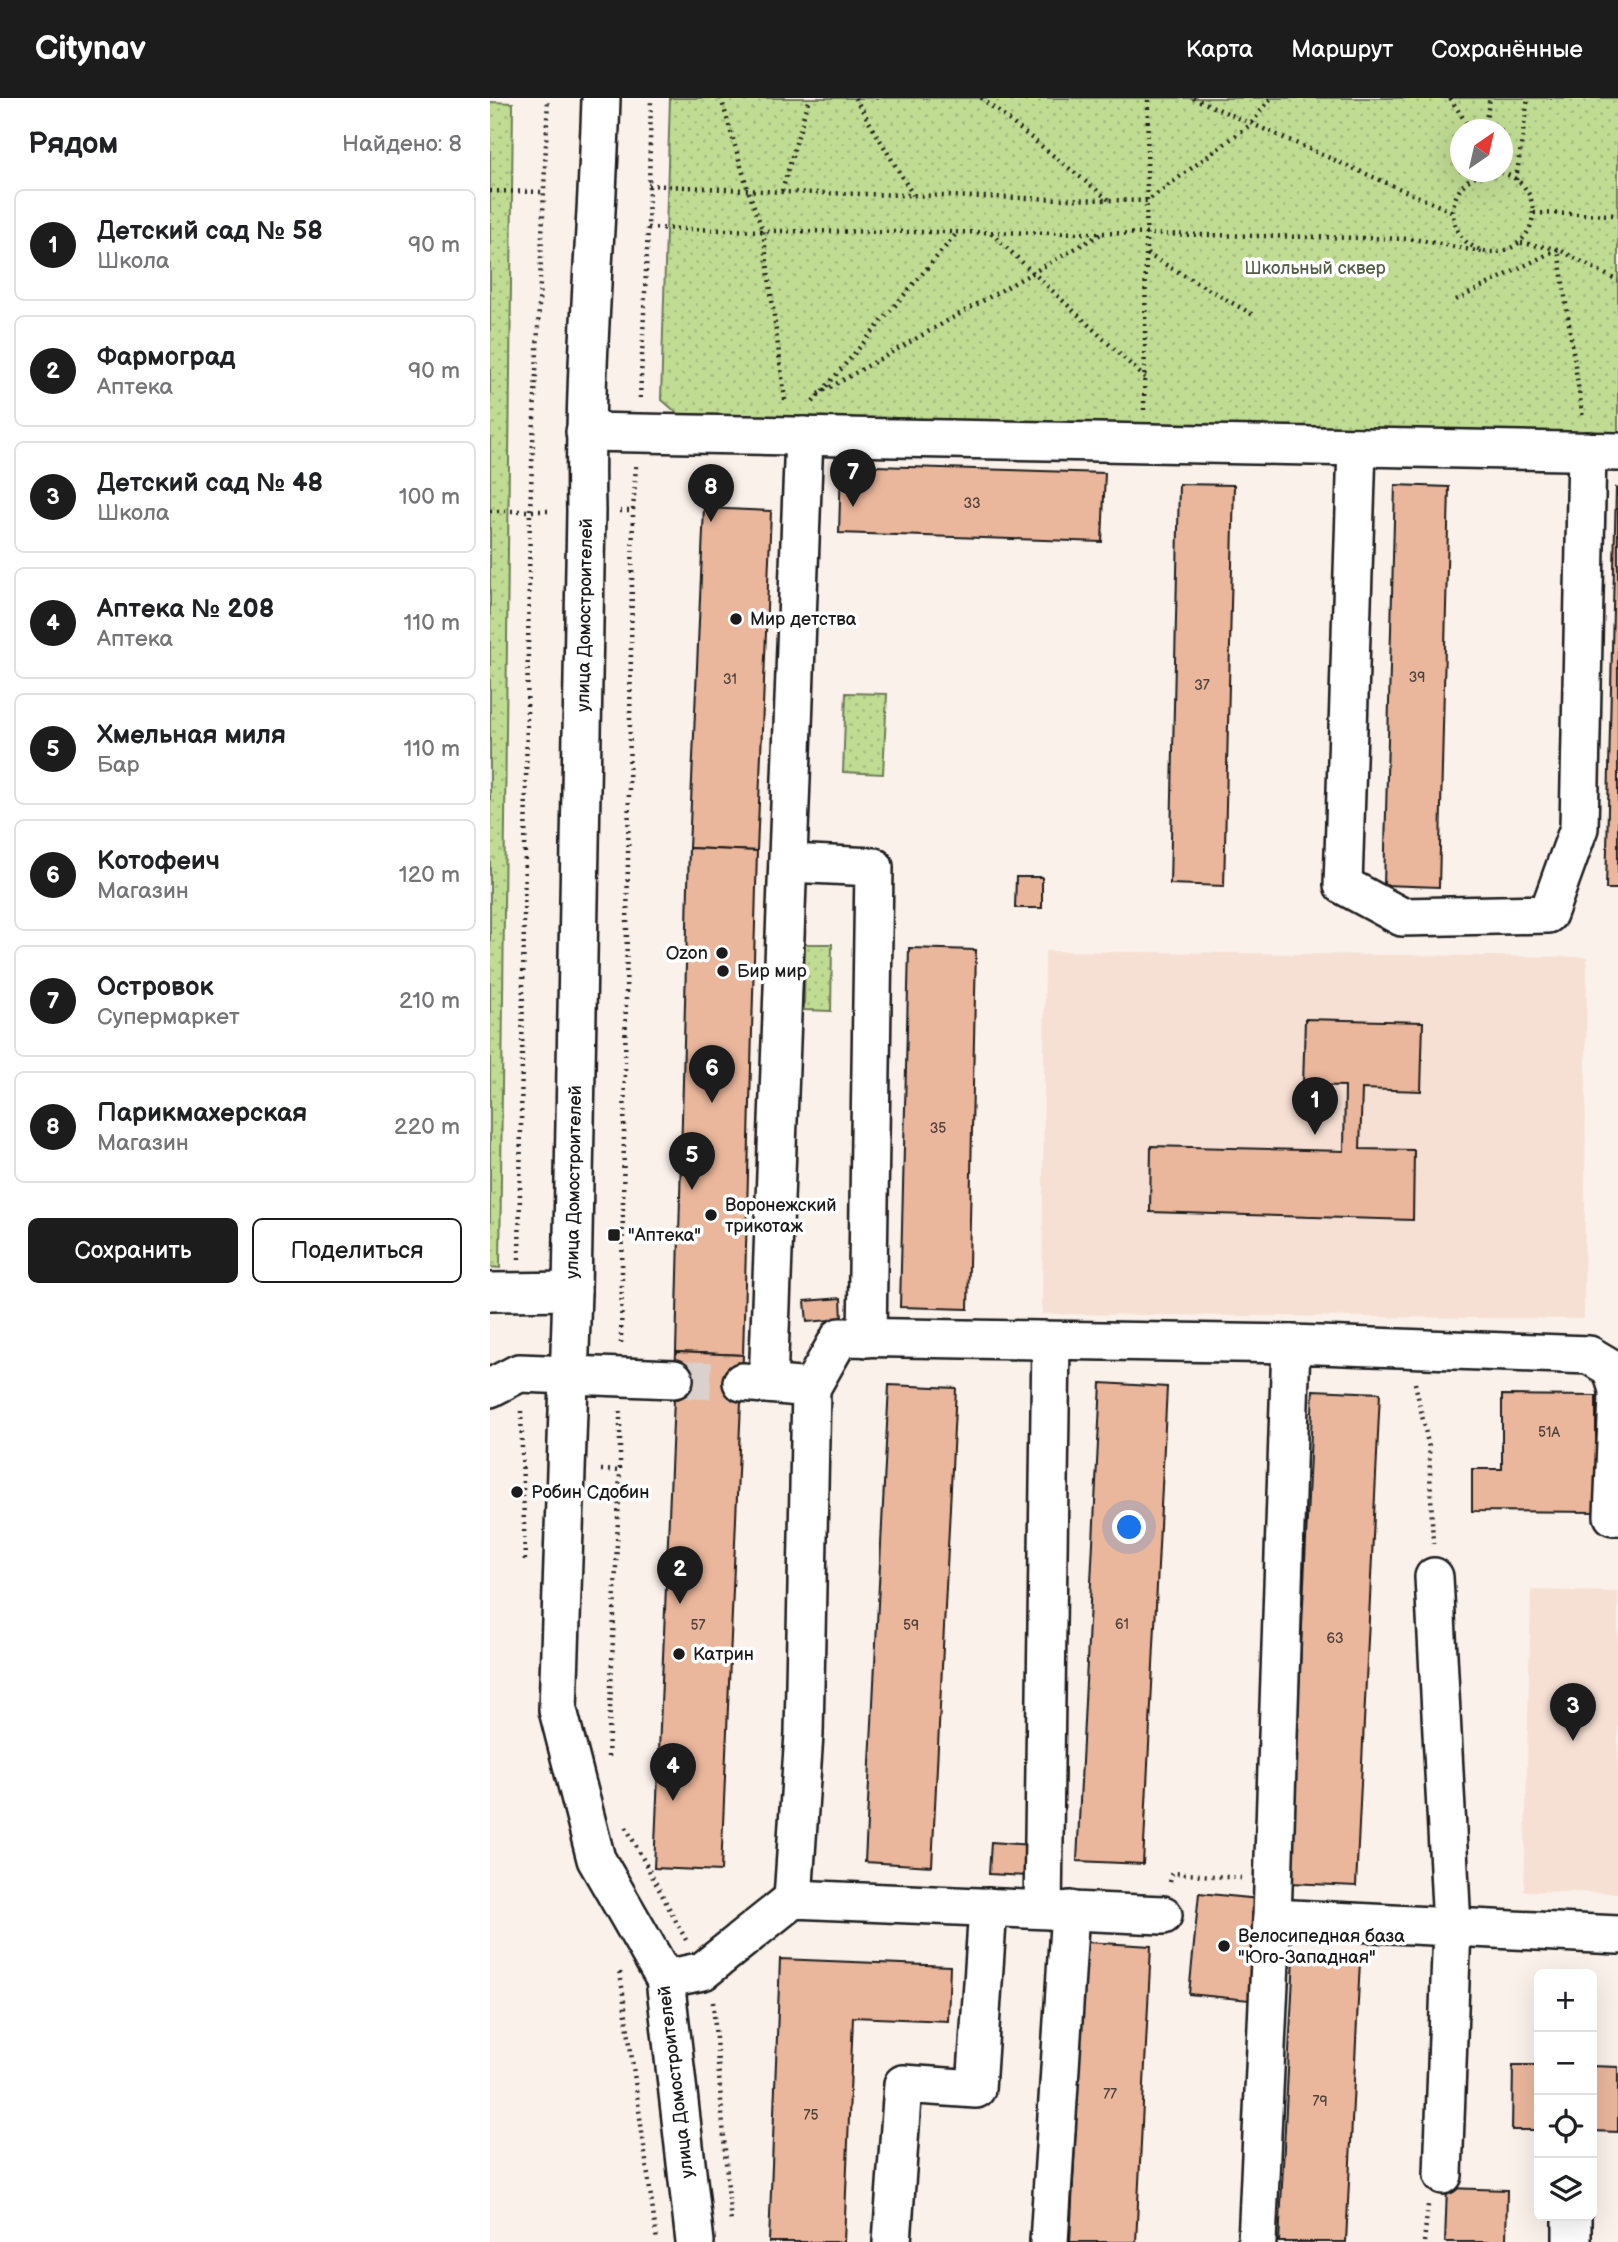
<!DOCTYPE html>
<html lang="ru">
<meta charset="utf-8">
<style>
:root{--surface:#fff;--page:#f6f6f6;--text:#202124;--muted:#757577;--line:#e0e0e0;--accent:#1c1c1c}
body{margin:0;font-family:"Balsamiq Sans",sans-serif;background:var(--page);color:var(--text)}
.controls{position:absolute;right:21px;bottom:21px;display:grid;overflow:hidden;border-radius:10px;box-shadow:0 7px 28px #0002}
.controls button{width:63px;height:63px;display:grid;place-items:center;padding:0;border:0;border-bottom:2px solid var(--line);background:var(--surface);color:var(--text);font:35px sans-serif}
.compass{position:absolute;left:960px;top:21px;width:63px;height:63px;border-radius:50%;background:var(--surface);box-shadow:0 7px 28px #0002;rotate:34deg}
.you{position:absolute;left:640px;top:1430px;width:24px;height:24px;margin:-18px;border:5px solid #fff;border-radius:50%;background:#1a73e8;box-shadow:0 0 0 10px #1a73e833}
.badge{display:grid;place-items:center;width:46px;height:46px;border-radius:50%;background:var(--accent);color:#fff;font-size:23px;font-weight:700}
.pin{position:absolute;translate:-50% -58px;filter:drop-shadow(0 2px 4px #0008)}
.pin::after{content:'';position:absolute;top:37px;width:24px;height:21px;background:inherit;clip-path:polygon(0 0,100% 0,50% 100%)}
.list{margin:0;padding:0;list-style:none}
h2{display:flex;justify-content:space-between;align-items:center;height:91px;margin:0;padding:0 28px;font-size:30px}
h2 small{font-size:23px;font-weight:400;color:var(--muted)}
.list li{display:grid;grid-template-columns:46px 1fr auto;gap:21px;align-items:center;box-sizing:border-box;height:112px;margin:0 14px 14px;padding:0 14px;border:2px solid var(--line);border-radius:10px}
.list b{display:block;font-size:26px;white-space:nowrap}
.list p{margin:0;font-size:23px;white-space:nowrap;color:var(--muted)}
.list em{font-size:23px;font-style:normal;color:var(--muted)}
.actions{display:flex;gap:14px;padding:21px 28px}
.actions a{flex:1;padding:16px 0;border:2px solid var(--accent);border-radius:10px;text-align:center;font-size:24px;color:var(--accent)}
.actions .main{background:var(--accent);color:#fff}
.icon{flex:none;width:38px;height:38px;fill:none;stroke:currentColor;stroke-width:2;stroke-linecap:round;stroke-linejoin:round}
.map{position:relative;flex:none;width:1128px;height:2144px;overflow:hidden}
header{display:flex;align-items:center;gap:42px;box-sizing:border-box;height:98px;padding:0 35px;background:var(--accent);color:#fff}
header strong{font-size:33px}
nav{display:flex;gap:38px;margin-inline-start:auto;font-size:24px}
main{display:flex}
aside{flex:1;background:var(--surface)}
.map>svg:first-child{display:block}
</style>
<header>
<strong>Citynav</strong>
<nav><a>Карта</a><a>Маршрут</a><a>Сохранённые</a></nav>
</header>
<main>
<aside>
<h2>Рядом<small>Найдено: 8</small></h2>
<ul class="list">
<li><span class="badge">1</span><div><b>Детский сад № 58</b><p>Школа</p></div><em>90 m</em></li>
<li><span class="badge">2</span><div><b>Фармоград</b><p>Аптека</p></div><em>90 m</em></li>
<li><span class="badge">3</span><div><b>Детский сад № 48</b><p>Школа</p></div><em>100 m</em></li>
<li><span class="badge">4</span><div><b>Аптека № 208</b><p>Аптека</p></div><em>110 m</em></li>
<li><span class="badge">5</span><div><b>Хмельная миля</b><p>Бар</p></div><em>110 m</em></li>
<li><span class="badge">6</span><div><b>Котофеич</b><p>Магазин</p></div><em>120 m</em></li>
<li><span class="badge">7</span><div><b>Островок</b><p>Супермаркет</p></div><em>210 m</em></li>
<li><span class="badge">8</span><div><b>Парикмахерская</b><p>Магазин</p></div><em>220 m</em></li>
</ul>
<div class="actions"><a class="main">Сохранить</a><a>Поделиться</a></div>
</aside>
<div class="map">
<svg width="1128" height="2144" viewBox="0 0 1128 2144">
<defs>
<pattern id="grass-dots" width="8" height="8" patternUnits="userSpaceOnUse" patternTransform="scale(1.75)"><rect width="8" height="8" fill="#c0dc93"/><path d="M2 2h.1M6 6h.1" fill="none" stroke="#a4bc7e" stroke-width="1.8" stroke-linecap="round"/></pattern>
</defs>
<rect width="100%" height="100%" fill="#fbf1eb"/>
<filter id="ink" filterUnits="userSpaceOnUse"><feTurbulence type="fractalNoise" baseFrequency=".0143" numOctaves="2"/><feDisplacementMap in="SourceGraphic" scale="14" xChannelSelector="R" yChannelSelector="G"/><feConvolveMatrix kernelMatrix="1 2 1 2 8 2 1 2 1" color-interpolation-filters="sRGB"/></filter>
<g filter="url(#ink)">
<g fill="#f6e0d3">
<path d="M555 853 1097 859 1094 1221 552 1216Z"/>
<path d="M1041 1492 1128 1494V1795L1034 1793Z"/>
</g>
<g fill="url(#grass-dots)" stroke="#6e7c58" stroke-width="2" fill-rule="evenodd">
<path d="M180 0H1128V347L194 321 171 301ZM970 32H1012V74H970Z"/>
<path d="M0 4 23 5 10 1170 0 1169Z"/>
<path d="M356 595 397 596 393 676 353 674Z"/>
<path d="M315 846H342L341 913 314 912Z"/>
</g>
<g fill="#eab79c" stroke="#1c1c1c" stroke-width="2">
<path d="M351 367 615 375 612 444 349 435Z"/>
<path d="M689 386 744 387 734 788 680 786Z"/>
<path d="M905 387 959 389 949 789 894 787Z"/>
<path d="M1126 390 1128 391V791H1116Z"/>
<path d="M214 410 281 413 267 753 199 750Z"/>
<path d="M199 750 267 753 253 1257 186 1254Z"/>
<path d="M526 779H552V810H525Z"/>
<path d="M419 850 486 852 478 1211 410 1209Z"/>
<path d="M815 921 933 924 931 993 872 991 870 1051 924 1052 923 1122 660 1114 661 1048 854 1053 855 988 813 987Z"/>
<path d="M351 1200 352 1221 317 1224 315 1203Z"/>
<path d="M186 1254 253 1257 231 1773 164 1770Z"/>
<path d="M611 1285 677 1289 653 1766 587 1763Z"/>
<path d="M399 1287 466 1290 442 1768 375 1764Z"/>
<path d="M823 1292 890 1295 866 1788 800 1785Z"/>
<path d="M1012 1297 1106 1298V1414L982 1413V1371H1012Z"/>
<path d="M501 1744 541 1747 538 1778 499 1776Z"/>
<path d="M709 1795 769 1801 759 1902 699 1896Z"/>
<path d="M595 1844 661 1848 646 2144H580Z"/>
<path d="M804 1859 870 1863 856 2144H789Z"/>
<path d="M290 1861 460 1868 458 1923 363 1919 354 2144H279Z"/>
<path d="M1023 1967H1049V2032H1022Z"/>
<path d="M1102 1968 1128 1969V2034L1102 2033Z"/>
<path d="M957 2090 1017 2092 1016 2144H955Z"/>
</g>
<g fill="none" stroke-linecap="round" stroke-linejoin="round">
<path stroke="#dad1cc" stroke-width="37" stroke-dasharray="37 18" stroke-linecap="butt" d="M184 1281 252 1284"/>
<defs>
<g id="minor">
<path d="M111 0C107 138 93 276 96 413L82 1193 68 1612 106 1761 175 1881 205 2144"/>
<path d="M95 334 1128 354"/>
<path d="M867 349 853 787 912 819 1058 816 1089 730 1097 353"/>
<path d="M298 765 384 769 377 1240"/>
<path d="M0 1194 82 1193"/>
<path d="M252 1284 321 1290 350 1239 801 1246"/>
<path d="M278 1286 314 338"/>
<path d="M0 1290 29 1275 184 1281"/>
<path d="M1128 1297 1123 1418H1128"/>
<path d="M944 1479 962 1829 1128 1837"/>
<path d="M303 1801 314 1636 321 1290"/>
<path d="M553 1811 561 1243"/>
<path d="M782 1820 962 1829 953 2077"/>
<path d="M175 1881 213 1873 303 1801 673 1817"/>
<path d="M402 2144 413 1986 486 1991 498 1809"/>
<path d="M559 2144 580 1812"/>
<path d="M767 2144 782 1820 801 1246 1099 1257 1121 1270 1128 1292"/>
<path d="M1082 2144V2118"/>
</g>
</defs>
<use href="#minor" stroke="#1c1c1c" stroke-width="42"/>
<g stroke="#1c1c1c" stroke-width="4.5" stroke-dasharray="2 5" stroke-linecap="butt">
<path d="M231 0 258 92 273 133 295 302"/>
<path d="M365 0 423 97"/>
<path d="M491 0 619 102"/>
<path d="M703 0 963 114"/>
<path d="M960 0 981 32"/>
<path d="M994 32 1000 0"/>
<circle cx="1003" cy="114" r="40"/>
<path d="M1026 82 1038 0"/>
<path d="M158 87 292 94 657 103 760 27 781 0"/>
<path d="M0 93 54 94"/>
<path d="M292 93 319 0"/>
<path d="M1044 115 1128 117"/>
<path d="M158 130 273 133 612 135 924 141 997 155"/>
<path d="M501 135 655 280"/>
<path d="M1031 145 1068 151 1128 183"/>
<path d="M657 156 765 218"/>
<path d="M966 202 1068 151 1093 321"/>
<path d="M328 296 611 136"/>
<path d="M150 300 158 130 161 0"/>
<path d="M323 304 467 135"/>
<path d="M654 312 658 0"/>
<path d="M0 413H62"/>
<path d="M130 413H143L146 368"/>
<path d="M29 1161 40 413 58 0"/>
<path d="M131 1245 143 413"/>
<path d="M925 1285 939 1350 943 1446"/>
<path d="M31 1313 35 1465"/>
<path d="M111 1372 130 1373V1313"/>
<path d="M118 1659 130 1374"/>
<path d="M136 1729 196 1842"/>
<path d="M680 1784 682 1775 751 1780"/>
<path d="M130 1874 167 2143"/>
<path d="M223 1904 241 2126"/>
<path d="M934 2144 938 2107"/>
</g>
<use href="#minor" stroke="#fff" stroke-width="37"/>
</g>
</g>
<g fill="#1c1c1c" stroke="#fff" stroke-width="2.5">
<circle cx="246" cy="521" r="7"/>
<circle cx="232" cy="855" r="7"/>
<circle cx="233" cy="873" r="7"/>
<circle cx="221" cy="1117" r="7"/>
<rect x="117" y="1130" width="14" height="14" rx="3.5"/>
<circle cx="27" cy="1394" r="7"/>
<circle cx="189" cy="1556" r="7"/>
<circle cx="734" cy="1848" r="7"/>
</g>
<g text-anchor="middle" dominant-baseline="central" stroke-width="7" stroke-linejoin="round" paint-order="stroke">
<g font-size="14" fill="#50433c">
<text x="482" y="405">33</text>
<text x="927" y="579">39</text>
<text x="240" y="581">31</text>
<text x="712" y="587">37</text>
<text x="448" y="1030">35</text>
<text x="1059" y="1334">51А</text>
<text x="632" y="1526">61</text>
<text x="208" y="1527">57</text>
<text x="421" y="1527">59</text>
<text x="845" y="1540">63</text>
<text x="620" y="1996">77</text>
<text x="830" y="2003">79</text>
<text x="321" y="2017">75</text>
</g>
<g font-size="18" fill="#555f46" stroke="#fff">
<text x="825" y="170">Школьный сквер</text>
</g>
<g font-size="18" fill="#1c1c1c" stroke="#fff">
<text transform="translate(95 517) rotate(-89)">улица Домостроителей</text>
<text transform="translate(84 1084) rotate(-89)">улица Домостроителей</text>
<text transform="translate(186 1984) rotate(-97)">улица Домостроителей</text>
</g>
<g font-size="18" fill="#1c1c1c" stroke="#fff" text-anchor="start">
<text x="260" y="521">Мир детства</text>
<text x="218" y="855" text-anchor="end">Ozon</text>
<text x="247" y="873">Бир мир</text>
<text x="235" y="1107">Воронежский<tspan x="235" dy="21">трикотаж</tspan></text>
<text x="138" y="1137">"Аптека"</text>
<text x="41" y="1394">Робин Сдобин</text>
<text x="203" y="1556">Катрин</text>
<text x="748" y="1838">Велосипедная база<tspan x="748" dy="21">"Юго-Западная"</tspan></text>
</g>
</g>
</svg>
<div class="controls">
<button>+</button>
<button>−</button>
<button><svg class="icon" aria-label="locate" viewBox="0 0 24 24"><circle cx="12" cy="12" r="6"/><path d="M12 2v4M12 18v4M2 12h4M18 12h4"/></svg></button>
<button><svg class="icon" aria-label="layers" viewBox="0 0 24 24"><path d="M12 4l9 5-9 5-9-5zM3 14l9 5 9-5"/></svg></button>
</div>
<svg class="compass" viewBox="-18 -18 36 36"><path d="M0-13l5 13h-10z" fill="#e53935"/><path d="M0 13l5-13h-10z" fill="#757577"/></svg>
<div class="you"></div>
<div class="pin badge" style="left:825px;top:1037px">1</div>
<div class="pin badge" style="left:190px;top:1506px">2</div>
<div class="pin badge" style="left:1083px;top:1643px">3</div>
<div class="pin badge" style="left:183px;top:1703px">4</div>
<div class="pin badge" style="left:202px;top:1092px">5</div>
<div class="pin badge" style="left:222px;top:1005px">6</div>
<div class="pin badge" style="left:363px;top:409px">7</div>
<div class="pin badge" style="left:221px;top:424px">8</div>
</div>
</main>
